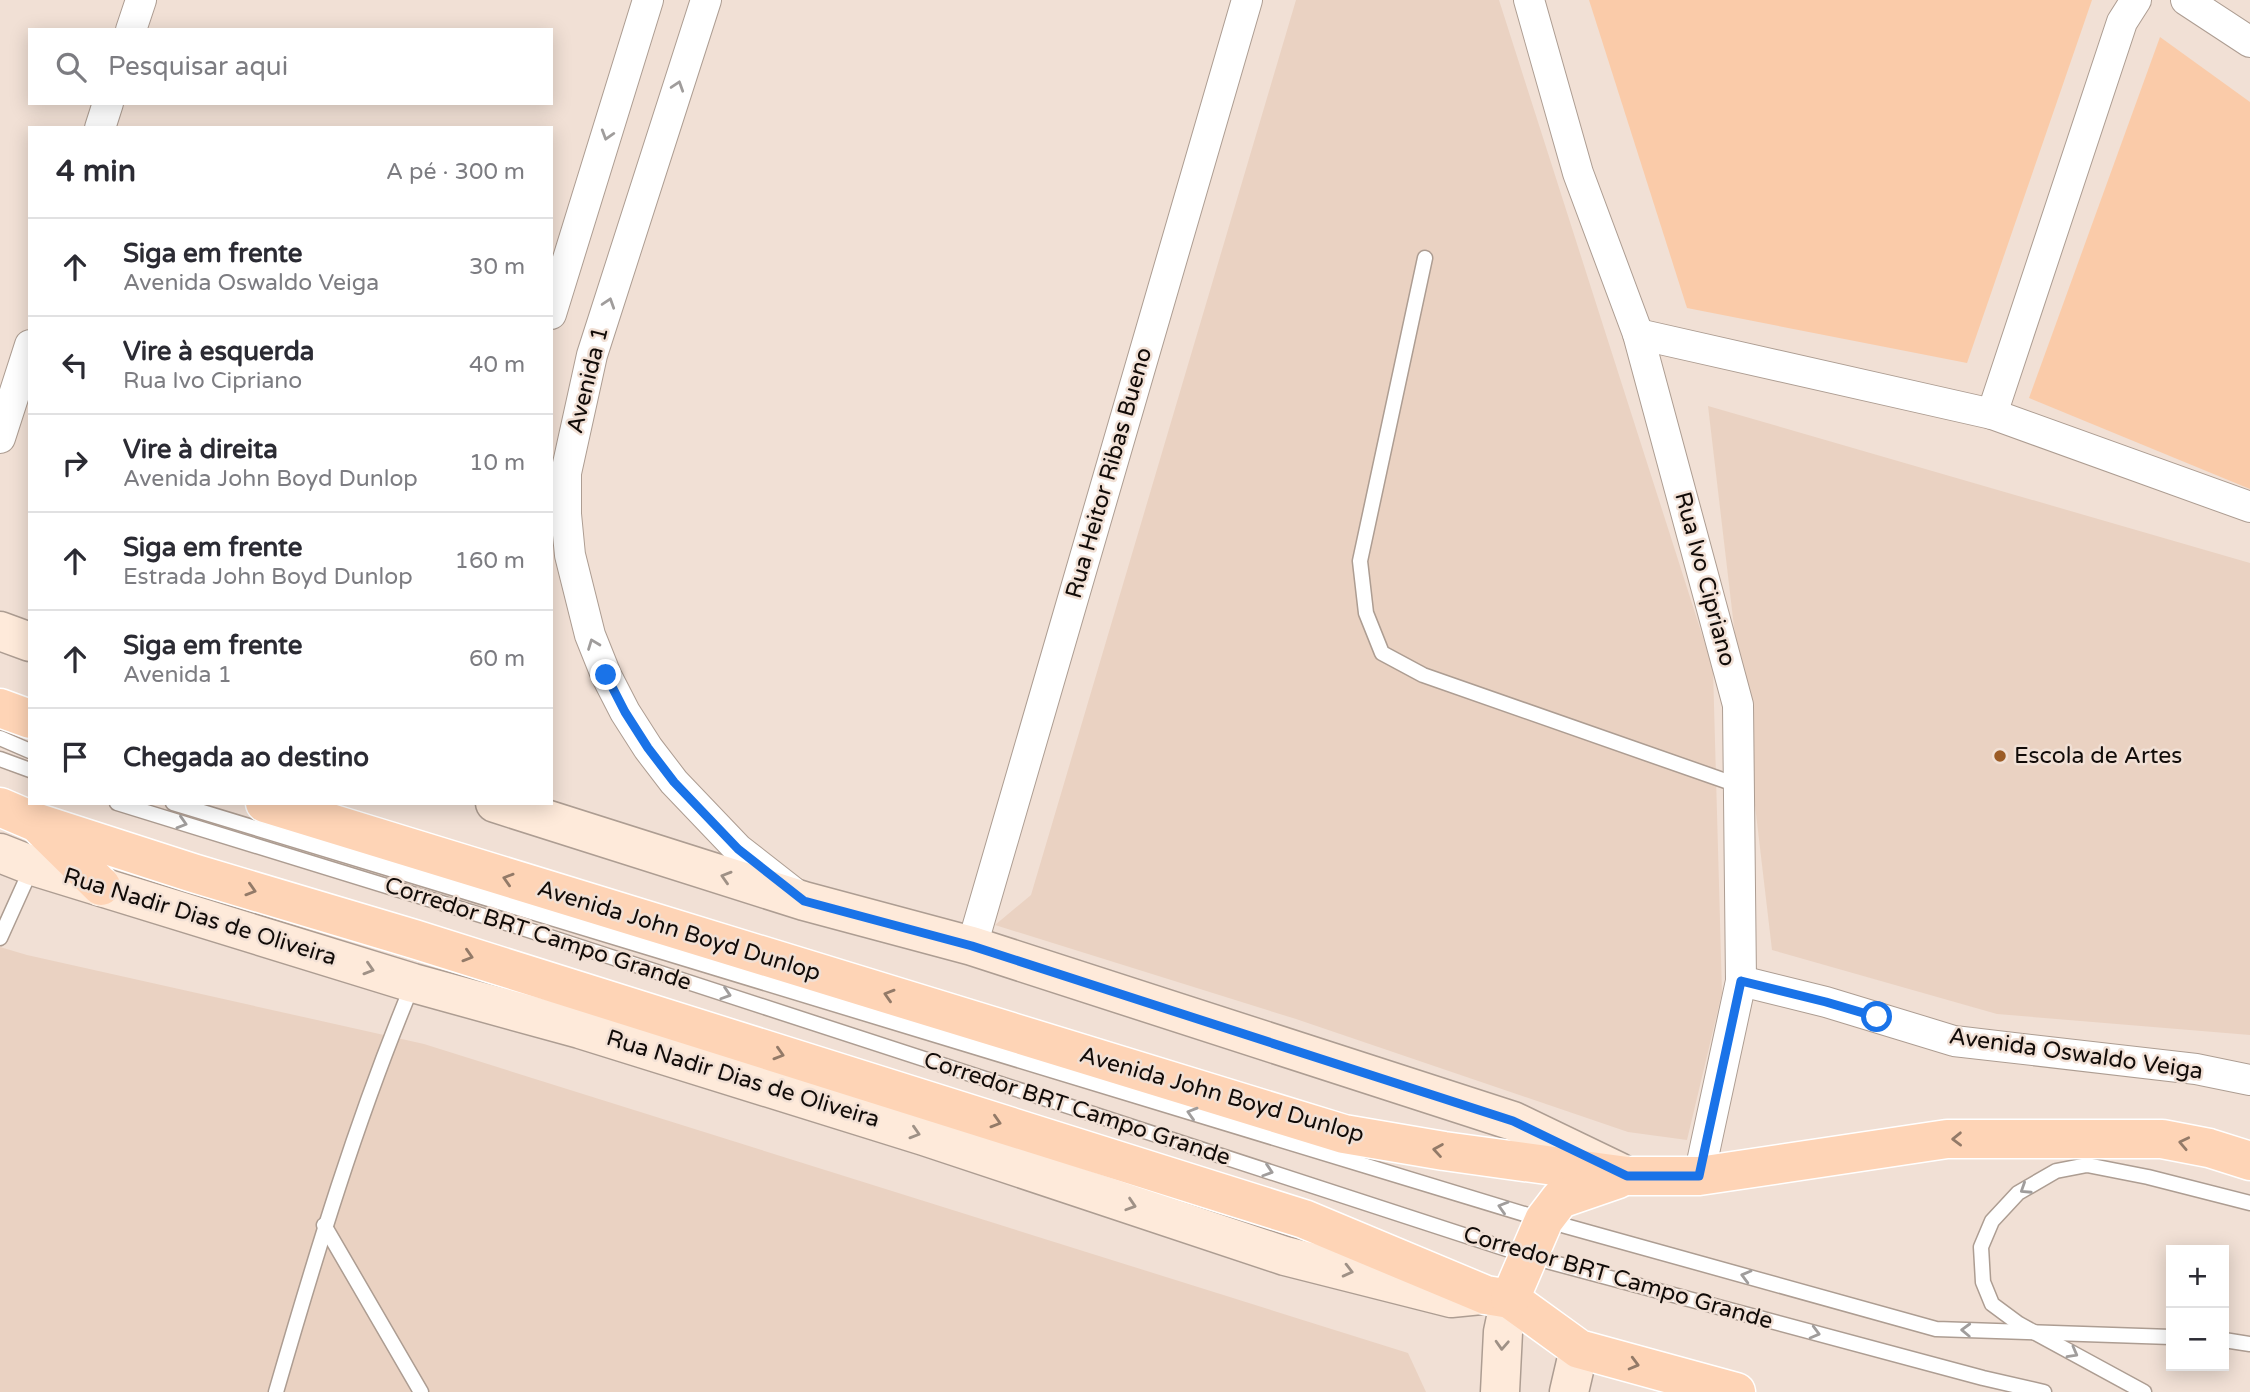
<!DOCTYPE html>
<html lang="pt">
<meta charset="utf-8">
<style>
:root{--surface:#fff;--page:#f7f7f7;--text:#2b2b33;--muted:#7c7c81;--line:#e1e1e2}
body{margin:0;font-family:"Varela Round",sans-serif;background:var(--page);color:var(--text)}
.controls{position:absolute;right:21px;bottom:21px;display:grid;overflow:hidden;border-radius:0px;box-shadow:0 4px 18px #0003}
.controls button{width:63px;height:63px;display:grid;place-items:center;padding:0;border:0;border-bottom:2px solid var(--line);background:var(--surface);color:var(--text);font:35px sans-serif}
.stop{position:absolute;width:21px;height:21px;margin:-16px;border:5px solid #1a73e8;border-radius:50%;background:#fff}
.stop.end{background:#1a73e8;border-color:#fff;box-shadow:0 2px 7px #0008}
.list{margin:0;padding:0;list-style:none}
h2{display:flex;justify-content:space-between;align-items:center;height:91px;margin:0;padding:0 28px;font-size:30px}
h2 small{font-size:23px;font-weight:400;color:var(--muted)}
.list li{display:grid;grid-template-columns:46px 1fr auto;gap:21px;align-items:center;box-sizing:border-box;height:98px;padding:0 28px;border-top:2px solid var(--line)}
.list b{display:block;font-size:26px;white-space:nowrap}
.list p{margin:0;font-size:23px;white-space:nowrap;color:var(--muted)}
.list em{font-size:23px;font-style:normal;color:var(--muted)}
.icon{flex:none;width:38px;height:38px;fill:none;stroke:currentColor;stroke-width:2;stroke-linecap:round;stroke-linejoin:round}
.map{position:relative;flex:none;width:2250px;height:1392px;overflow:hidden}
.search{position:absolute;background:var(--surface);box-shadow:0 4px 18px #0003;left:28px;top:28px;width:525px;height:77px;display:flex;align-items:center;gap:18px;box-sizing:border-box;padding:0 24px;border-radius:0px;color:var(--muted);font-size:26px}
.panel{position:absolute;background:var(--surface);box-shadow:0 4px 18px #0003;left:28px;top:126px;width:525px;height:679px;border-radius:0px}
.map>svg:first-child{display:block}
</style>
<div class="map">
<svg width="2250" height="1392" viewBox="0 0 2250 1392">
<rect width="100%" height="100%" fill="#f1e0d5"/>
<g fill="#ead2c2">
<path d="M1296 0H1499L1713 669 1722 993 1687 1140 1628 1132 1296 1019 995 925 1031 895Z"/>
<path d="M1708 406 2250 563V1035L1997 1014 1772 950Z"/>
<path d="M0 947 27 955 424 1044 1408 1353 1426 1392H0Z"/>
</g>
<g fill="#facba9">
<path d="M1589 0H2092L1967 363 1687 308Z"/>
<path d="M2160 37 2250 102V489L2029 398Z"/>
</g>
<g fill="none" stroke-linecap="round" stroke-linejoin="round">
<defs>
<g id="lane">
<path d="M1425 258 1360 561 1366 613 1382 653 1423 675 1740 786"/>
<path d="M0 738 30 751"/>
<path d="M0 759 30 770"/>
<path d="M117 803 513 925 1528 1256 1983 1378 2044 1392"/>
<path d="M173 803 1544 1220 1936 1329 2171 1337"/>
<path d="M0 938 32 867"/>
<path d="M324 1225 421 1392"/>
<path d="M2224 1340 2250 1344"/>
<path d="M276 1392C316 1254 357 1118 412 986"/>
<path d="M2144 1392 2019 1324 1992 1304 1983 1282 1981 1247 1992 1221 2018 1193 2056 1171 2087 1165 2148 1177 2250 1203"/>
</g>
<g id="street">
<path d="M706 0 592 355 566 473V514L570 555 590 635 606 675 625 712 648 748 674 782 738 849 793 892"/>
<path d="M1529 0 1578 173 1638 334 1738 705 1741 981 1699 1176"/>
<path d="M2186 0 2250 42"/>
<path d="M131 30 141 0"/>
<path d="M100 128 108 103"/>
<path d="M551 314 648 0"/>
<path d="M1638 334 1992 414 2250 507"/>
<path d="M1992 414 2122 22 2136 0"/>
<path d="M0 438 30 345"/>
<path d="M972 946 1247 0"/>
<path d="M1741 981 1826 1002 1954 1041 2196 1069 2250 1080"/>
</g>
<g id="secondary">
<path d="M0 631 30 642"/>
<path d="M495 803 804 901 972 946 1513 1121 1619 1172"/>
<path d="M0 853 33 866 413 983 580 1029 924 1136 1285 1256 1451 1298 1481 1295"/>
<path d="M1500 1392 1503 1332 1510 1299"/>
<path d="M1569 1392 1579 1349"/>
</g>
<g id="primary">
<path d="M0 708 30 719"/>
<path d="M265 803 1344 1134 1444 1151 1627 1176H1699L1947 1139H2162L2209 1148 2250 1161"/>
<path d="M0 807 35 822 193 873 414 939 1304 1219 1486 1295 1510 1299 1579 1349 1736 1392"/>
<path d="M42 828 101 886"/>
<path d="M1510 1299 1544 1220 1560 1199 1618 1179"/>
</g>
</defs>
<use href="#lane" stroke="#ad9d92" stroke-width="17"/>
<use href="#street" stroke="#ad9d92" stroke-width="32"/>
<use href="#secondary" stroke="#ad9d92" stroke-width="41"/>
<use href="#primary" stroke="#fff" stroke-width="41"/>
<use href="#lane" stroke="#fff" stroke-width="14"/>
<use href="#street" stroke="#fff" stroke-width="30"/>
<use href="#secondary" stroke="#feeada" stroke-width="38"/>
<use href="#primary" stroke="#fed4b6" stroke-width="38"/>
</g>
<defs><path id="oneway-chevron" d="M-2-3.5L2.5 0L-2 3.5" fill="none" stroke-width="1.6" stroke-linecap="round" stroke-linejoin="round" transform="scale(1.75)"/></defs>
<g stroke="#a09d9c">
<use href="#oneway-chevron" transform="translate(678 86) rotate(-72)"/>
<use href="#oneway-chevron" transform="translate(607 135) rotate(107)"/>
<use href="#oneway-chevron" transform="translate(609 303) rotate(-72)"/>
<use href="#oneway-chevron" transform="translate(593 644) rotate(-111)"/>
<use href="#oneway-chevron" transform="translate(182 823) rotate(17)"/>
<use href="#oneway-chevron" transform="translate(726 994) rotate(18)"/>
<use href="#oneway-chevron" transform="translate(1192 1113) rotate(-163)"/>
<use href="#oneway-chevron" transform="translate(1268 1171) rotate(18)"/>
<use href="#oneway-chevron" transform="translate(2025 1189) rotate(147)"/>
<use href="#oneway-chevron" transform="translate(1503 1207) rotate(-163)"/>
<use href="#oneway-chevron" transform="translate(1746 1276) rotate(-165)"/>
<use href="#oneway-chevron" transform="translate(1966 1330) rotate(-178)"/>
<use href="#oneway-chevron" transform="translate(1815 1333) rotate(15)"/>
<use href="#oneway-chevron" transform="translate(2073 1353) rotate(29)"/>
</g>
<g stroke="#9f9186">
<use href="#oneway-chevron" transform="translate(726 877) rotate(-163)"/>
<use href="#oneway-chevron" transform="translate(369 969) rotate(17)"/>
<use href="#oneway-chevron" transform="translate(915 1133) rotate(17)"/>
<use href="#oneway-chevron" transform="translate(1131 1205) rotate(18)"/>
<use href="#oneway-chevron" transform="translate(1348 1271) rotate(14)"/>
<use href="#oneway-chevron" transform="translate(1502 1345) rotate(93)"/>
</g>
<g stroke="#937a68">
<use href="#oneway-chevron" transform="translate(508 879) rotate(-163)"/>
<use href="#oneway-chevron" transform="translate(251 890) rotate(17)"/>
<use href="#oneway-chevron" transform="translate(468 956) rotate(17)"/>
<use href="#oneway-chevron" transform="translate(889 995) rotate(-163)"/>
<use href="#oneway-chevron" transform="translate(779 1054) rotate(17)"/>
<use href="#oneway-chevron" transform="translate(996 1122) rotate(17)"/>
<use href="#oneway-chevron" transform="translate(1957 1139) rotate(179)"/>
<use href="#oneway-chevron" transform="translate(2184 1143) rotate(-168)"/>
<use href="#oneway-chevron" transform="translate(1438 1150) rotate(-171)"/>
<use href="#oneway-chevron" transform="translate(1634 1364) rotate(15)"/>
</g>
<g fill="none" stroke-linecap="round" stroke-linejoin="round">
<path stroke="#1a73e8" stroke-width="9" d="M606 675 625 712 648 748 674 782 738 849 804 901 972 946 1513 1121 1627 1176H1699L1741 981 1826 1002 1877 1017"/>
</g>
<circle fill="#9b5b25" stroke="#f1e0d5" stroke-width="2.5" cx="2000" cy="756" r="7"/>
<g text-anchor="middle" dominant-baseline="central" stroke-width="5" stroke-linejoin="round" paint-order="stroke">
<g font-size="23" fill="#110b08" stroke="#f1e0d5">
<text transform="translate(588 380) rotate(-76)">Avenida 1</text>
<text transform="translate(1109 473) rotate(-74)">Rua Heitor Ribas Bueno</text>
<text transform="translate(1705 579) rotate(75)">Rua Ivo Cipriano</text>
<text transform="translate(200 917) rotate(17)">Rua Nadir Dias de Oliveira</text>
<text transform="translate(679 931) rotate(17)">Avenida John Boyd Dunlop</text>
<text transform="translate(538 934) rotate(18)">Corredor BRT Campo Grande</text>
<text transform="translate(2076 1054) rotate(8)">Avenida Oswaldo Veiga</text>
<text transform="translate(743 1079) rotate(17)">Rua Nadir Dias de Oliveira</text>
<text transform="translate(1222 1095) rotate(16)">Avenida John Boyd Dunlop</text>
<text transform="translate(1077 1109) rotate(18)">Corredor BRT Campo Grande</text>
<text transform="translate(1618 1278) rotate(16)">Corredor BRT Campo Grande</text>
</g>
<g font-size="23" fill="#110b08" stroke="#f1e0d5" text-anchor="start">
<text x="2014" y="756">Escola de Artes</text>
</g>
</g>
</svg>
<div class="controls">
<button>+</button>
<button>−</button>
</div>
<div class="stop" style="left:1877px;top:1017px"></div>
<div class="stop end" style="left:606px;top:675px"></div>
<div class="search"><svg class="icon" aria-label="search" viewBox="0 0 24 24"><circle cx="10" cy="10" r="6"/><path d="M15 15l6 6"/></svg>Pesquisar aqui</div>
<section class="panel">
<h2>4 min<small>A pé · 300 m</small></h2>
<ul class="list">
<li><svg class="icon" aria-label="ahead" viewBox="0 0 24 24"><path d="M12 20V5M6 11l6-6 6 6"/></svg><div><b>Siga em frente</b><p>Avenida Oswaldo Veiga</p></div><em>30 m</em></li>
<li><svg class="icon" aria-label="left" viewBox="0 0 24 24"><path d="M17 20v-9H6M10 6l-5 5 5 5"/></svg><div><b>Vire à esquerda</b><p>Rua Ivo Cipriano</p></div><em>40 m</em></li>
<li><svg class="icon" aria-label="right" viewBox="0 0 24 24"><path d="M7 20v-9h11M14 6l5 5-5 5"/></svg><div><b>Vire à direita</b><p>Avenida John Boyd Dunlop</p></div><em>10 m</em></li>
<li><svg class="icon" aria-label="ahead" viewBox="0 0 24 24"><path d="M12 20V5M6 11l6-6 6 6"/></svg><div><b>Siga em frente</b><p>Estrada John Boyd Dunlop</p></div><em>160 m</em></li>
<li><svg class="icon" aria-label="ahead" viewBox="0 0 24 24"><path d="M12 20V5M6 11l6-6 6 6"/></svg><div><b>Siga em frente</b><p>Avenida 1</p></div><em>60 m</em></li>
<li><svg class="icon" aria-label="arrive" viewBox="0 0 24 24"><path d="M6 21V4h12l-3 4 3 4H6"/></svg><div><b>Chegada ao destino</b></div></li>
</ul>
</section>
</div>
